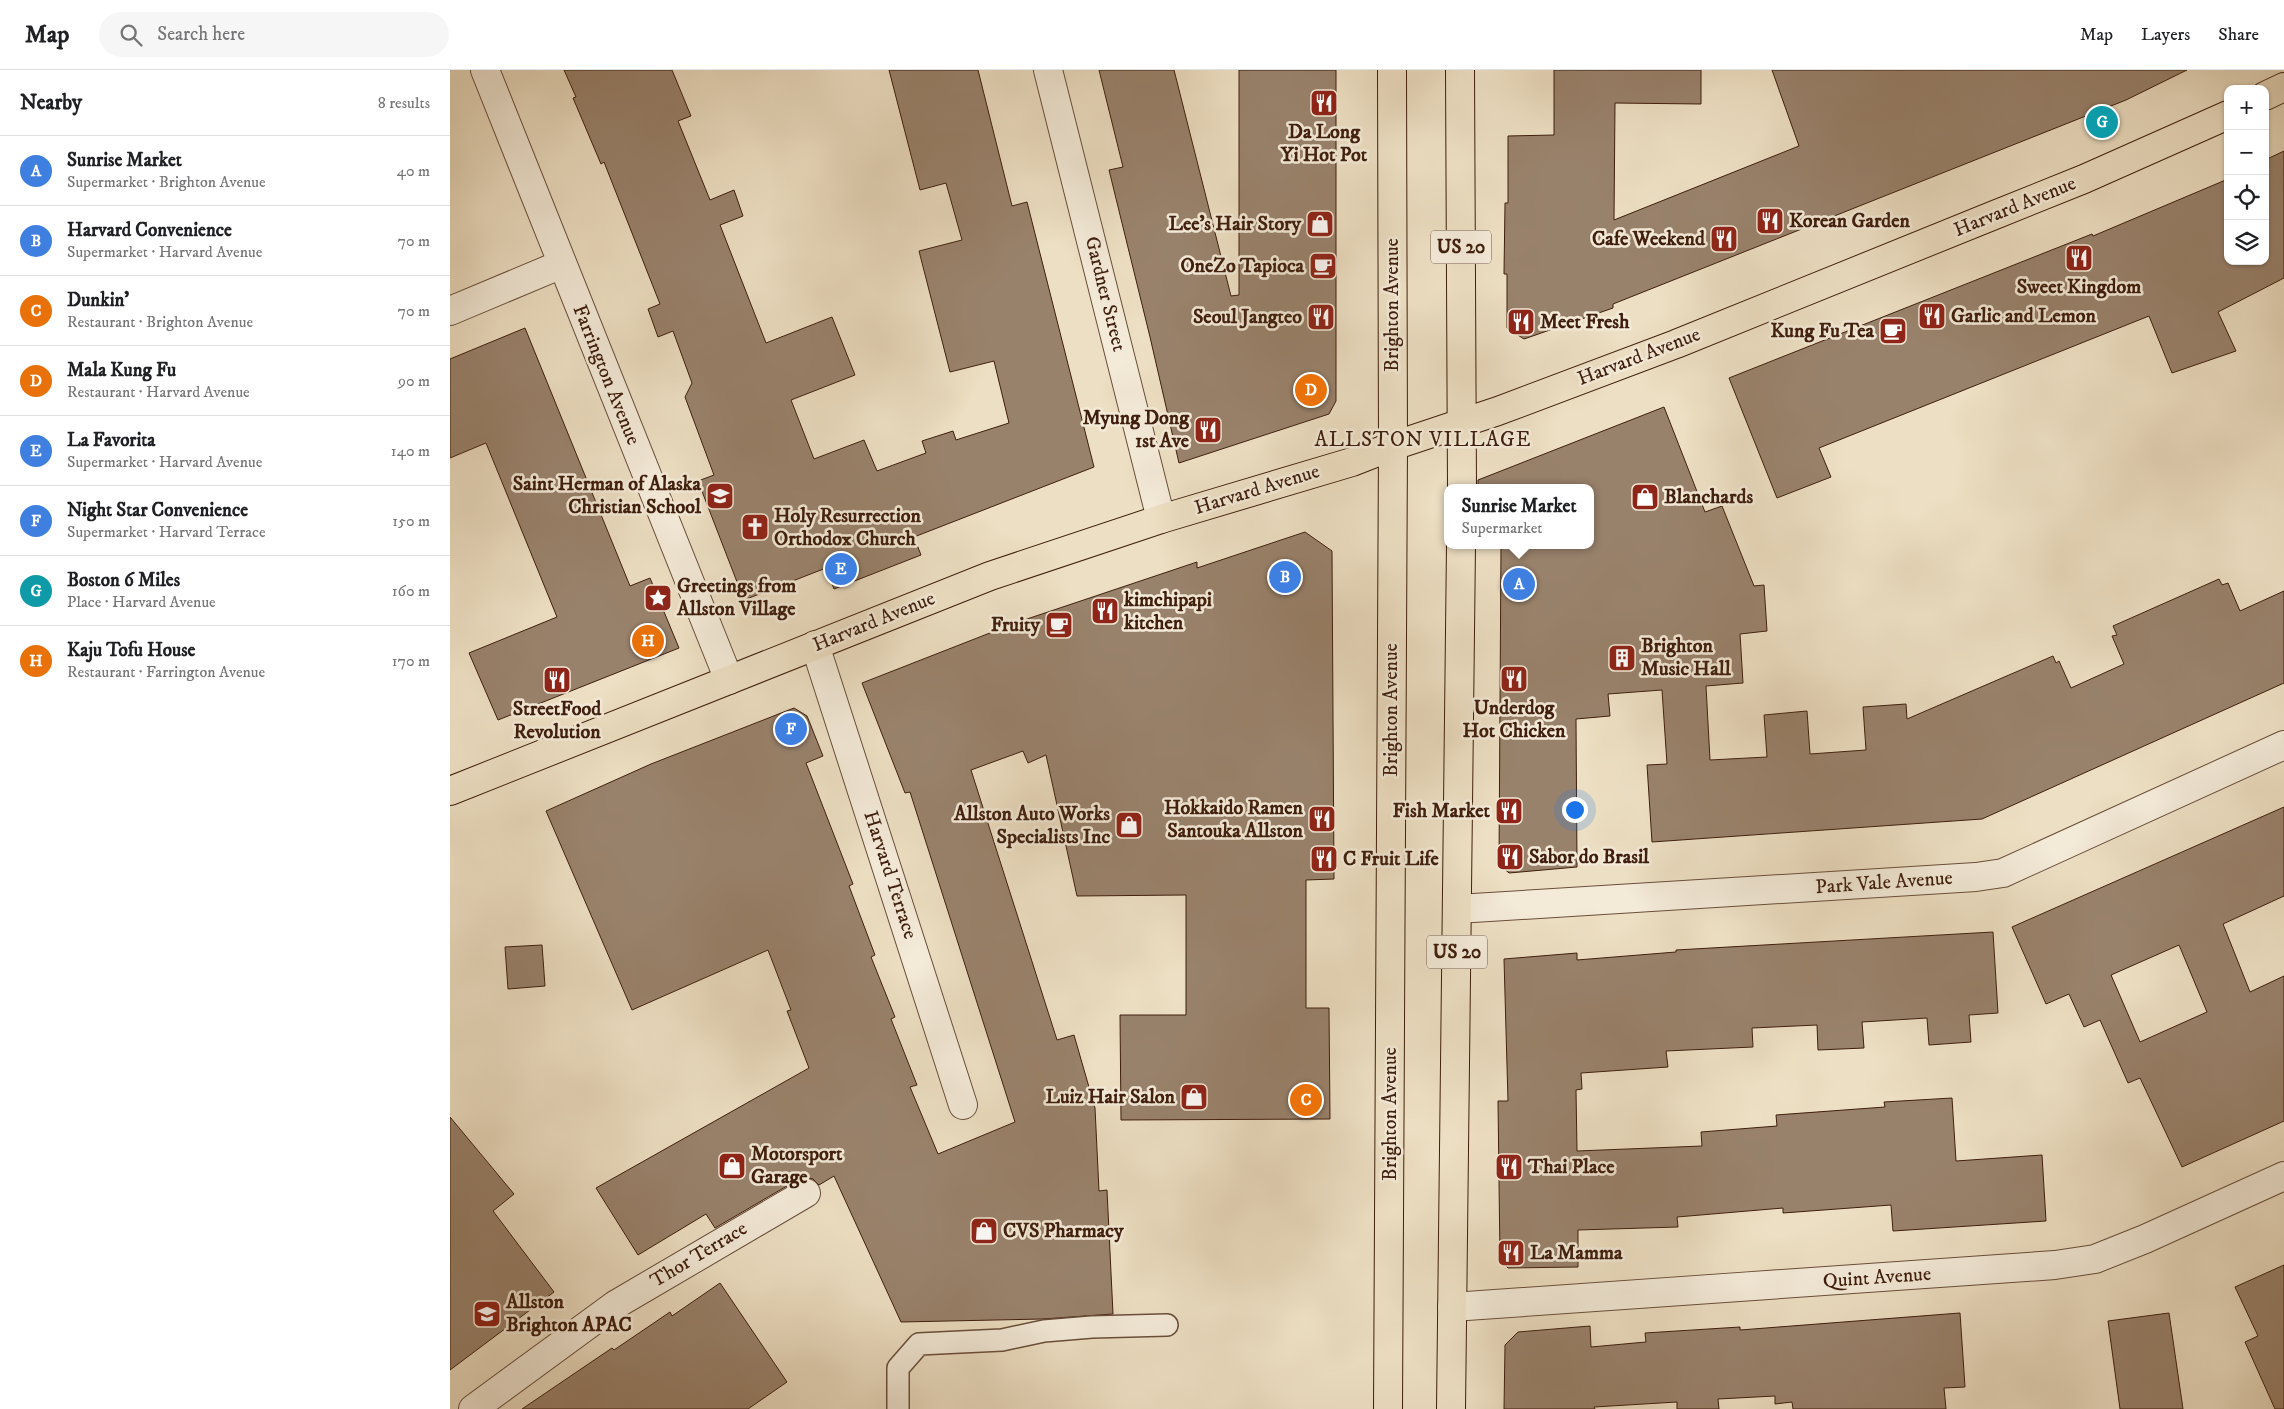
<!DOCTYPE html>
<meta charset="utf-8">
<style>
:root{--surface:#fff;--page:#f6f6f6;--text:#202124;--muted:#757577;--line:#e0e0e0;--accent:#2563eb}
body{margin:0;font-family:"IM FELL DW Pica",serif;background:var(--page);color:var(--text)}
.controls{position:absolute;right:15px;top:15px;display:grid;overflow:hidden;border-radius:10px;box-shadow:0 1px 4px #0004}
.controls button{width:45px;height:45px;display:grid;place-items:center;padding:0;border:0;border-bottom:1px solid var(--line);background:var(--surface);color:var(--text);font:25px sans-serif}
.you{position:absolute;left:1124px;top:739px;width:18px;height:18px;margin:-12px;border:4px solid #fff;border-radius:50%;background:#1a73e8;box-shadow:0 0 0 8px #1a73e833}
.badge{display:grid;place-items:center;width:32px;height:32px;border-radius:50%;background:var(--accent);color:#fff;font-size:16px;font-weight:700}
.pin{position:absolute;translate:-50% -50%;border:2px solid #fff;box-shadow:0 1px 5px #0006}
.popup{position:absolute;left:994px;top:414px;width:150px;height:65px;box-sizing:border-box;display:grid;place-content:center;border-radius:10px;background:var(--surface);filter:drop-shadow(0 1px 4px #0005);font-size:16px;white-space:nowrap;color:var(--muted)}
.popup b{font-size:19px;color:var(--text)}
.popup::after{content:'';position:absolute;left:50%;top:100%;margin-left:-10px;border:10px solid transparent;border-top-color:var(--surface)}
.list{margin:0;padding:0;list-style:none}
h2{display:flex;justify-content:space-between;align-items:center;height:65px;margin:0;padding:0 20px;font-size:21px}
h2 small{font-size:16px;font-weight:400;color:var(--muted)}
.list li{display:grid;grid-template-columns:32px 1fr auto;gap:15px;align-items:center;box-sizing:border-box;height:70px;padding:0 20px;border-top:1px solid var(--line)}
.list b{display:block;font-size:19px;white-space:nowrap}
.list p{margin:0;font-size:16px;white-space:nowrap;color:var(--muted)}
.list em{font-size:16px;font-style:normal;color:var(--muted)}
.icon{flex:none;width:28px;height:28px;fill:none;stroke:currentColor;stroke-width:2;stroke-linecap:round;stroke-linejoin:round}
.map{position:relative;flex:none;width:1834px;height:1339px;overflow:hidden}
header{display:flex;align-items:center;gap:30px;box-sizing:border-box;height:70px;padding:0 25px;background:var(--surface);border-bottom:1px solid var(--line)}
header strong{font-size:24px}
nav{display:flex;gap:28px;margin-inline-start:auto;font-size:18px}
.search{width:350px;height:45px;background:var(--page);display:flex;align-items:center;gap:12px;box-sizing:border-box;padding:0 18px;border-radius:28px;color:var(--muted);font-size:19px}
main{display:flex}
aside{flex:1;background:var(--surface)}
.map>svg:first-child{display:block}
</style>
<header>
<strong>Map</strong>
<div class="search"><svg class="icon" aria-label="search" viewBox="0 0 24 24"><circle cx="10" cy="10" r="6"/><path d="M15 15l6 6"/></svg>Search here</div>
<nav><a>Map</a><a>Layers</a><a>Share</a></nav>
</header>
<main>
<aside>
<h2>Nearby<small>8 results</small></h2>
<ul class="list">
<li><span class="badge" style="background:#3f7fe0">A</span><div><b>Sunrise Market</b><p>Supermarket · Brighton Avenue</p></div><em>40 m</em></li>
<li><span class="badge" style="background:#3f7fe0">B</span><div><b>Harvard Convenience</b><p>Supermarket · Harvard Avenue</p></div><em>70 m</em></li>
<li><span class="badge" style="background:#e8710a">C</span><div><b>Dunkin'</b><p>Restaurant · Brighton Avenue</p></div><em>70 m</em></li>
<li><span class="badge" style="background:#e8710a">D</span><div><b>Mala Kung Fu</b><p>Restaurant · Harvard Avenue</p></div><em>90 m</em></li>
<li><span class="badge" style="background:#3f7fe0">E</span><div><b>La Favorita</b><p>Supermarket · Harvard Avenue</p></div><em>140 m</em></li>
<li><span class="badge" style="background:#3f7fe0">F</span><div><b>Night Star Convenience</b><p>Supermarket · Harvard Terrace</p></div><em>150 m</em></li>
<li><span class="badge" style="background:#0f9aa8">G</span><div><b>Boston 6 Miles</b><p>Place · Harvard Avenue</p></div><em>160 m</em></li>
<li><span class="badge" style="background:#e8710a">H</span><div><b>Kaju Tofu House</b><p>Restaurant · Farrington Avenue</p></div><em>170 m</em></li>
</ul>
</aside>
<div class="map">
<svg width="1834" height="1339" viewBox="0 0 1834 1339">
<rect width="100%" height="100%" fill="#eddfc3"/>
<filter id="stains"><feTurbulence type="fractalNoise" baseFrequency=".004" numOctaves="4"/><feColorMatrix values="0 0 0 0 .2 0 0 0 0 .09 0 0 0 0 .02 0 0 0 .5 -.17"/></filter>
<radialGradient id="worn" r=".72"><stop offset=".6" stop-color="#630" stop-opacity="0"/><stop offset="1" stop-color="#630" stop-opacity=".3"/></radialGradient>
<g fill="#99826c" stroke="#3f1e0d" fill-rule="evenodd">
<path d="M114 0H222L241 46 228 51 260 130 284 120 293 146 270 155 316 273 382 247 405 305 341 330 364 389 414 370 427 401 476 383 472 371 503 361 506 370 559 353 544 291 500 302 469 181 512 170 496 113 470 120 439 0H528L562 136 577 132 644 397 464 467 471 485 384 519 376 498 294 530 248 411 264 405 235 327 242 313 223 261 208 267 198 239 210 234 154 92 151 94 123 28 126 27Z"/>
<path d="M649 0H724L781 226 789 225V0H886V331L879 344 729 393 700 267 659 100 673 97Z"/>
<path d="M1104 0H1251V34L1165 33 1164 150 1349 76 1322 0H1737L1676 30 1163 234V238L1074 269 1057 258V204H1054L1055 133H1058V66L1104 65Z"/>
<path d="M1834 81V208L1768 242 1786 281 1722 303 1699 246 1369 378 1381 407 1327 428 1279 308 1642 164 1643 166 1778 109V191H1815V90Z"/>
<path d="M75 258 180 516 200 508 229 578 48 650 19 583 107 547 36 373 0 388V289Z"/>
<path d="M1214 337 1255 442 1272 436 1304 516 1314 515 1317 561 1290 564 1293 613 1256 616 1260 690 1317 687 1314 645 1357 641 1360 684 1416 680 1413 637 1456 634 1457 649 1603 586 1606 593 1609 591 1621 618 1674 594 1662 566 1667 565 1663 556 1769 509 1772 515 1778 513 1790 541 1834 521V613L1532 749 1202 772 1197 695 1217 694 1212 620 1158 624 1160 646 1126 649 1127 797 1059 803 1049 794 1051 475H1140V418H1028V410Z"/>
<path d="M855 462 882 481 884 809 856 810V938H879L880 1049 671 1050 670 945H736V825L627 826 596 685 578 693 573 681 521 700 607 970 624 965 645 1038 649 1121 657 1120 663 1244 593 1249 451 1252 384 1106 369 1115 363 1109 355 1107 349 1109 265 1158 256 1144 188 1185 146 1118 359 998 337 941 341 940 318 880 182 940 96 741 201 694 344 638 357 646 373 686 356 693 403 814 399 816 425 885 421 887 445 947 441 949 467 1015 460 1017 488 1084 565 1052 460 722 455 723 412 613 568 552 747 492V498Z"/>
<path d="M1834 737V826L1773 854 1800 922 1834 906V1051L1732 1097 1690 1008 1678 1013 1650 950 1634 957 1619 924 1596 934 1562 857ZM1729 875 1757 942 1690 972 1661 905Z"/>
<path d="M1543 862 1548 943 1519 945 1521 972 1479 975 1477 948 1412 952 1414 978 1368 980 1367 955 1302 958 1303 977 1216 981 1218 997 1131 1003 1132 1019 1126 1020 1127 1081 1252 1076 1251 1062 1327 1056 1326 1045 1435 1037 1434 1032 1502 1028 1506 1091 1592 1085 1596 1151 1443 1161 1441 1135 1333 1143V1138L1227 1147 1228 1157 1128 1160V1197L1058 1198 1050 1190 1048 1031H1058L1054 889 1127 883V890L1226 882V880Z"/>
<path d="M92 875 95 916 58 919 55 877Z"/>
<path d="M0 1047 64 1124 43 1141 104 1222 0 1300Z"/>
<path d="M1834 1195V1339H1825L1795 1272 1808 1266 1785 1217Z"/>
<path d="M270 1213 337 1312 298 1339H72L162 1278 164 1280 220 1242 222 1246Z"/>
<path d="M1510 1243 1515 1317 1494 1318 1496 1339H1343L1342 1332 1325 1334V1326L1268 1329 1269 1339H1227V1332L1144 1337 1145 1339H1054L1055 1275 1068 1262 1140 1256 1141 1277 1196 1272 1195 1263 1290 1257V1260Z"/>
<path d="M1719 1243 1733 1339H1670L1658 1251Z"/>
</g>
<g fill="none" stroke-linecap="round" stroke-linejoin="round">
<defs>
<path id="service" d="M448 1339V1298L469 1274 552 1270 594 1261 642 1257 717 1255"/>
<g id="minor">
<path d="M35 0 279 610"/>
<path d="M598 0 711 449"/>
<path d="M0 241 112 194"/>
<path d="M365 575 513 1035"/>
<path d="M1007 839 1526 807 1553 803 1834 675"/>
<path d="M1002 1237 1605 1195 1645 1189 1695 1169 1834 1106"/>
<path d="M23 1339 165 1235 356 1123"/>
</g>
<g id="primary">
<path d="M1010 0 1012 418"/>
<path d="M1815 26 1834 17"/>
<path d="M0 721 540 506 711 449 902 392 943 376 1048 341 1226 274 1542 146 1634 109 1778 45"/>
<path d="M938 1339 943 376 942 0"/>
<path d="M1001 1339 1011 475"/>
</g>
</defs>
<use href="#service" stroke="#6a4e3a" stroke-width="24"/>
<use href="#minor" stroke="#6a4e3a" stroke-width="30"/>
<use href="#primary" stroke="#3f1e0d" stroke-width="30"/>
<use href="#service" stroke="#f3ead8" stroke-width="21"/>
<use href="#minor" stroke="#f3ead8" stroke-width="28"/>
<use href="#primary" stroke="#eddfc3" stroke-width="28"/>
</g>
<defs>
<symbol id="restaurant-square" viewBox="-11 -11 22 22"><rect x="-9" y="-9" width="18" height="18" rx="4" fill="#8f2418" stroke="#f3ead8"/><path d="M-5-6h1v4h1v-4h1v4h1v-4h1v5L-1.5 .5V6h-2V.5L-5-1ZM5-6V6H3V1.5H1.5Q1.5-4 5-6Z" fill="#fff"/></symbol>
<symbol id="shop-square" viewBox="-11 -11 22 22"><rect x="-9" y="-9" width="18" height="18" rx="4" fill="#8f2418" stroke="#f3ead8"/><path d="M-5-2.5h2.3a2.7 3.5 0 0 1 5.4 0H5L5.5 6h-11ZM-1.5-2.5h3a1.5 2.3 0 0 0-3 0Z" fill="#fff"/></symbol>
<symbol id="cafe-square" viewBox="-11 -11 22 22"><rect x="-9" y="-9" width="18" height="18" rx="4" fill="#8f2418" stroke="#f3ead8"/><path d="M-5.5-4.5H6V0H3Q3 3.5 0 3.5H-2.5Q-5.5 3.5-5.5 0ZM3-3.2v2h1.7v-2ZM-6 4.5H4V6H-6Z" fill="#fff"/></symbol>
<symbol id="school-square" viewBox="-11 -11 22 22"><rect x="-9" y="-9" width="18" height="18" rx="4" fill="#8f2418" stroke="#f3ead8"/><path d="M0-5L7-2L0 1L-7-2ZM-4 1L0 2.5L4 1V4Q0 6-4 4Z" fill="#fff"/></symbol>
<symbol id="church-square" viewBox="-11 -11 22 22"><rect x="-9" y="-9" width="18" height="18" rx="4" fill="#8f2418" stroke="#f3ead8"/><path d="M-1.2-6h2.4v3.5h3.3v2.4h-3.3V6h-2.4V-.1h-3.3v-2.4h3.3Z" fill="#fff"/></symbol>
<symbol id="sight-square" viewBox="-11 -11 22 22"><rect x="-9" y="-9" width="18" height="18" rx="4" fill="#8f2418" stroke="#f3ead8"/><path d="M0-6L1.8-2.2L6-1.7L2.9 1.2L3.7 5.4L0 3.3L-3.7 5.4L-2.9 1.2L-6-1.7L-1.8-2.2Z" fill="#fff"/></symbol>
<symbol id="building-square" viewBox="-11 -11 22 22"><rect x="-9" y="-9" width="18" height="18" rx="4" fill="#8f2418" stroke="#f3ead8"/><path d="M-4-6H4V6H1V3H-1V6H-4ZM-2.5-4.3h1.7v1.8h-1.7ZM.8-4.3h1.7v1.8H.8ZM-2.5-1h1.7V.8h-1.7ZM.8-1h1.7V.8H.8Z" fill="#fff"/></symbol>
</defs>
<g fill-rule="evenodd">
<use href="#restaurant-square" x="858" y="17" width="32" height="32"/>
<use href="#restaurant-square" x="1304" y="135" width="32" height="32"/>
<use href="#shop-square" x="854" y="138" width="32" height="32"/>
<use href="#restaurant-square" x="1258" y="153" width="32" height="32"/>
<use href="#restaurant-square" x="1613" y="172" width="32" height="32"/>
<use href="#cafe-square" x="857" y="180" width="32" height="32"/>
<use href="#restaurant-square" x="1466" y="230" width="32" height="32"/>
<use href="#restaurant-square" x="855" y="231" width="32" height="32"/>
<use href="#restaurant-square" x="1055" y="236" width="32" height="32"/>
<use href="#cafe-square" x="1427" y="245" width="32" height="32"/>
<use href="#restaurant-square" x="742" y="344" width="32" height="32"/>
<use href="#school-square" x="254" y="410" width="32" height="32"/>
<use href="#shop-square" x="1179" y="411" width="32" height="32"/>
<use href="#church-square" x="289" y="441" width="32" height="32"/>
<use href="#sight-square" x="192" y="512" width="32" height="32"/>
<use href="#restaurant-square" x="639" y="525" width="32" height="32"/>
<use href="#cafe-square" x="593" y="539" width="32" height="32"/>
<use href="#building-square" x="1156" y="572" width="32" height="32"/>
<use href="#restaurant-square" x="1048" y="593" width="32" height="32"/>
<use href="#restaurant-square" x="91" y="594" width="32" height="32"/>
<use href="#restaurant-square" x="1043" y="725" width="32" height="32"/>
<use href="#restaurant-square" x="856" y="733" width="32" height="32"/>
<use href="#shop-square" x="663" y="739" width="32" height="32"/>
<use href="#restaurant-square" x="1044" y="771" width="32" height="32"/>
<use href="#restaurant-square" x="858" y="773" width="32" height="32"/>
<use href="#shop-square" x="728" y="1011" width="32" height="32"/>
<use href="#shop-square" x="266" y="1080" width="32" height="32"/>
<use href="#restaurant-square" x="1043" y="1081" width="32" height="32"/>
<use href="#shop-square" x="518" y="1145" width="32" height="32"/>
<use href="#restaurant-square" x="1045" y="1167" width="32" height="32"/>
<use href="#school-square" x="21" y="1228" width="32" height="32"/>
</g>
<g text-anchor="middle" dominant-baseline="central" stroke-width="5" stroke-linejoin="round" paint-order="stroke">
<g fill="#f3ead8" stroke="#755b4a" stroke-width="1">
<rect x="981" y="160.5" width="60" height="33" rx="4"/>
<rect x="977" y="865.5" width="60" height="33" rx="4"/>
</g>
<g font-size="19" font-weight="bold" fill="#3f1e0d">
<text x="1011" y="177">US 20</text>
<text x="1007" y="882">US 20</text>
</g>
<g font-size="20" font-weight="bold" fill="#3f1e0d" stroke="#f3ead8" text-anchor="start">
<text x="874" y="62" text-anchor="middle">Da Long<tspan x="874" dy="23">Yi Hot Pot</tspan></text>
<text x="1339" y="151">Korean Garden</text>
<text x="851" y="154" text-anchor="end">Lee's Hair Story</text>
<text x="1255" y="169" text-anchor="end">Cafe Weekend</text>
<text x="854" y="196" text-anchor="end">OneZo Tapioca</text>
<text x="1629" y="217" text-anchor="middle">Sweet Kingdom</text>
<text x="1501" y="246">Garlic and Lemon</text>
<text x="852" y="247" text-anchor="end">Seoul Jangteo</text>
<text x="1090" y="252">Meet Fresh</text>
<text x="1424" y="261" text-anchor="end">Kung Fu Tea</text>
<text x="739" y="348" text-anchor="end">Myung Dong<tspan x="739" dy="23">1st Ave</tspan></text>
<text x="251" y="414" text-anchor="end">Saint Herman of Alaska<tspan x="251" dy="23">Christian School</tspan></text>
<text x="1214" y="427">Blanchards</text>
<text x="324" y="446">Holy Resurrection<tspan x="324" dy="23">Orthodox Church</tspan></text>
<text x="227" y="516">Greetings from<tspan x="227" dy="23">Allston Village</tspan></text>
<text x="674" y="530">kimchipapi<tspan x="674" dy="23">kitchen</tspan></text>
<text x="590" y="555" text-anchor="end">Fruity</text>
<text x="1191" y="576">Brighton<tspan x="1191" dy="23">Music Hall</tspan></text>
<text x="1064" y="638" text-anchor="middle">Underdog<tspan x="1064" dy="23">Hot Chicken</tspan></text>
<text x="107" y="639" text-anchor="middle">StreetFood<tspan x="107" dy="23">Revolution</tspan></text>
<text x="853" y="738" text-anchor="end">Hokkaido Ramen<tspan x="853" dy="23">Santouka Allston</tspan></text>
<text x="1040" y="741" text-anchor="end">Fish Market</text>
<text x="660" y="744" text-anchor="end">Allston Auto Works<tspan x="660" dy="23">Specialists Inc</tspan></text>
<text x="1079" y="787">Sabor do Brasil</text>
<text x="893" y="789">C Fruit Life</text>
<text x="725" y="1027" text-anchor="end">Luiz Hair Salon</text>
<text x="301" y="1084">Motorsport<tspan x="301" dy="23">Garage</tspan></text>
<text x="1078" y="1097">Thai Place</text>
<text x="553" y="1161">CVS Pharmacy</text>
<text x="1080" y="1183">La Mamma</text>
<text x="56" y="1232">Allston<tspan x="56" dy="23">Brighton APAC</tspan></text>
</g>
<g font-size="20" fill="#3f1e0d" stroke="#f3ead8">
<text transform="translate(1565 137) rotate(-22)">Harvard Avenue</text>
<text transform="translate(655 224) rotate(76)">Gardner Street</text>
<text transform="translate(942 235) rotate(-90)">Brighton Avenue</text>
<text transform="translate(1189 287) rotate(-21)">Harvard Avenue</text>
<text transform="translate(156 305) rotate(68)">Farrington Avenue</text>
<text transform="translate(807 420) rotate(-17)">Harvard Avenue</text>
<text transform="translate(424 552) rotate(-22)">Harvard Avenue</text>
<text transform="translate(941 640) rotate(-90)">Brighton Avenue</text>
<text transform="translate(440 805) rotate(72)">Harvard Terrace</text>
<text transform="translate(1434 813) rotate(-4)">Park Vale Avenue</text>
<text transform="translate(940 1044) rotate(-90)">Brighton Avenue</text>
<text transform="translate(249 1185) rotate(-31)">Thor Terrace</text>
<text transform="translate(1427 1208) rotate(-4)">Quint Avenue</text>
</g>
<g font-size="21" letter-spacing="1" fill="#3f1e0d" stroke="#f3ead8">
<text x="973" y="370">ALLSTON VILLAGE</text>
</g>
</g>
<rect width="100%" height="100%" filter="url(#stains)"/>
<rect width="100%" height="100%" fill="url(#worn)"/>
</svg>
<div class="controls">
<button>+</button>
<button>−</button>
<button><svg class="icon" aria-label="locate" viewBox="0 0 24 24"><circle cx="12" cy="12" r="6"/><path d="M12 2v4M12 18v4M2 12h4M18 12h4"/></svg></button>
<button><svg class="icon" aria-label="layers" viewBox="0 0 24 24"><path d="M12 4l9 5-9 5-9-5zM3 14l9 5 9-5"/></svg></button>
</div>
<div class="you"></div>
<div class="pin badge" style="left:1069px;top:514px;background:#3f7fe0">A</div>
<div class="popup"><b>Sunrise Market</b>Supermarket</div>
<div class="pin badge" style="left:835px;top:507px;background:#3f7fe0">B</div>
<div class="pin badge" style="left:856px;top:1030px;background:#e8710a">C</div>
<div class="pin badge" style="left:861px;top:320px;background:#e8710a">D</div>
<div class="pin badge" style="left:391px;top:499px;background:#3f7fe0">E</div>
<div class="pin badge" style="left:341px;top:659px;background:#3f7fe0">F</div>
<div class="pin badge" style="left:1652px;top:52px;background:#0f9aa8">G</div>
<div class="pin badge" style="left:198px;top:571px;background:#e8710a">H</div>
</div>
</main>
